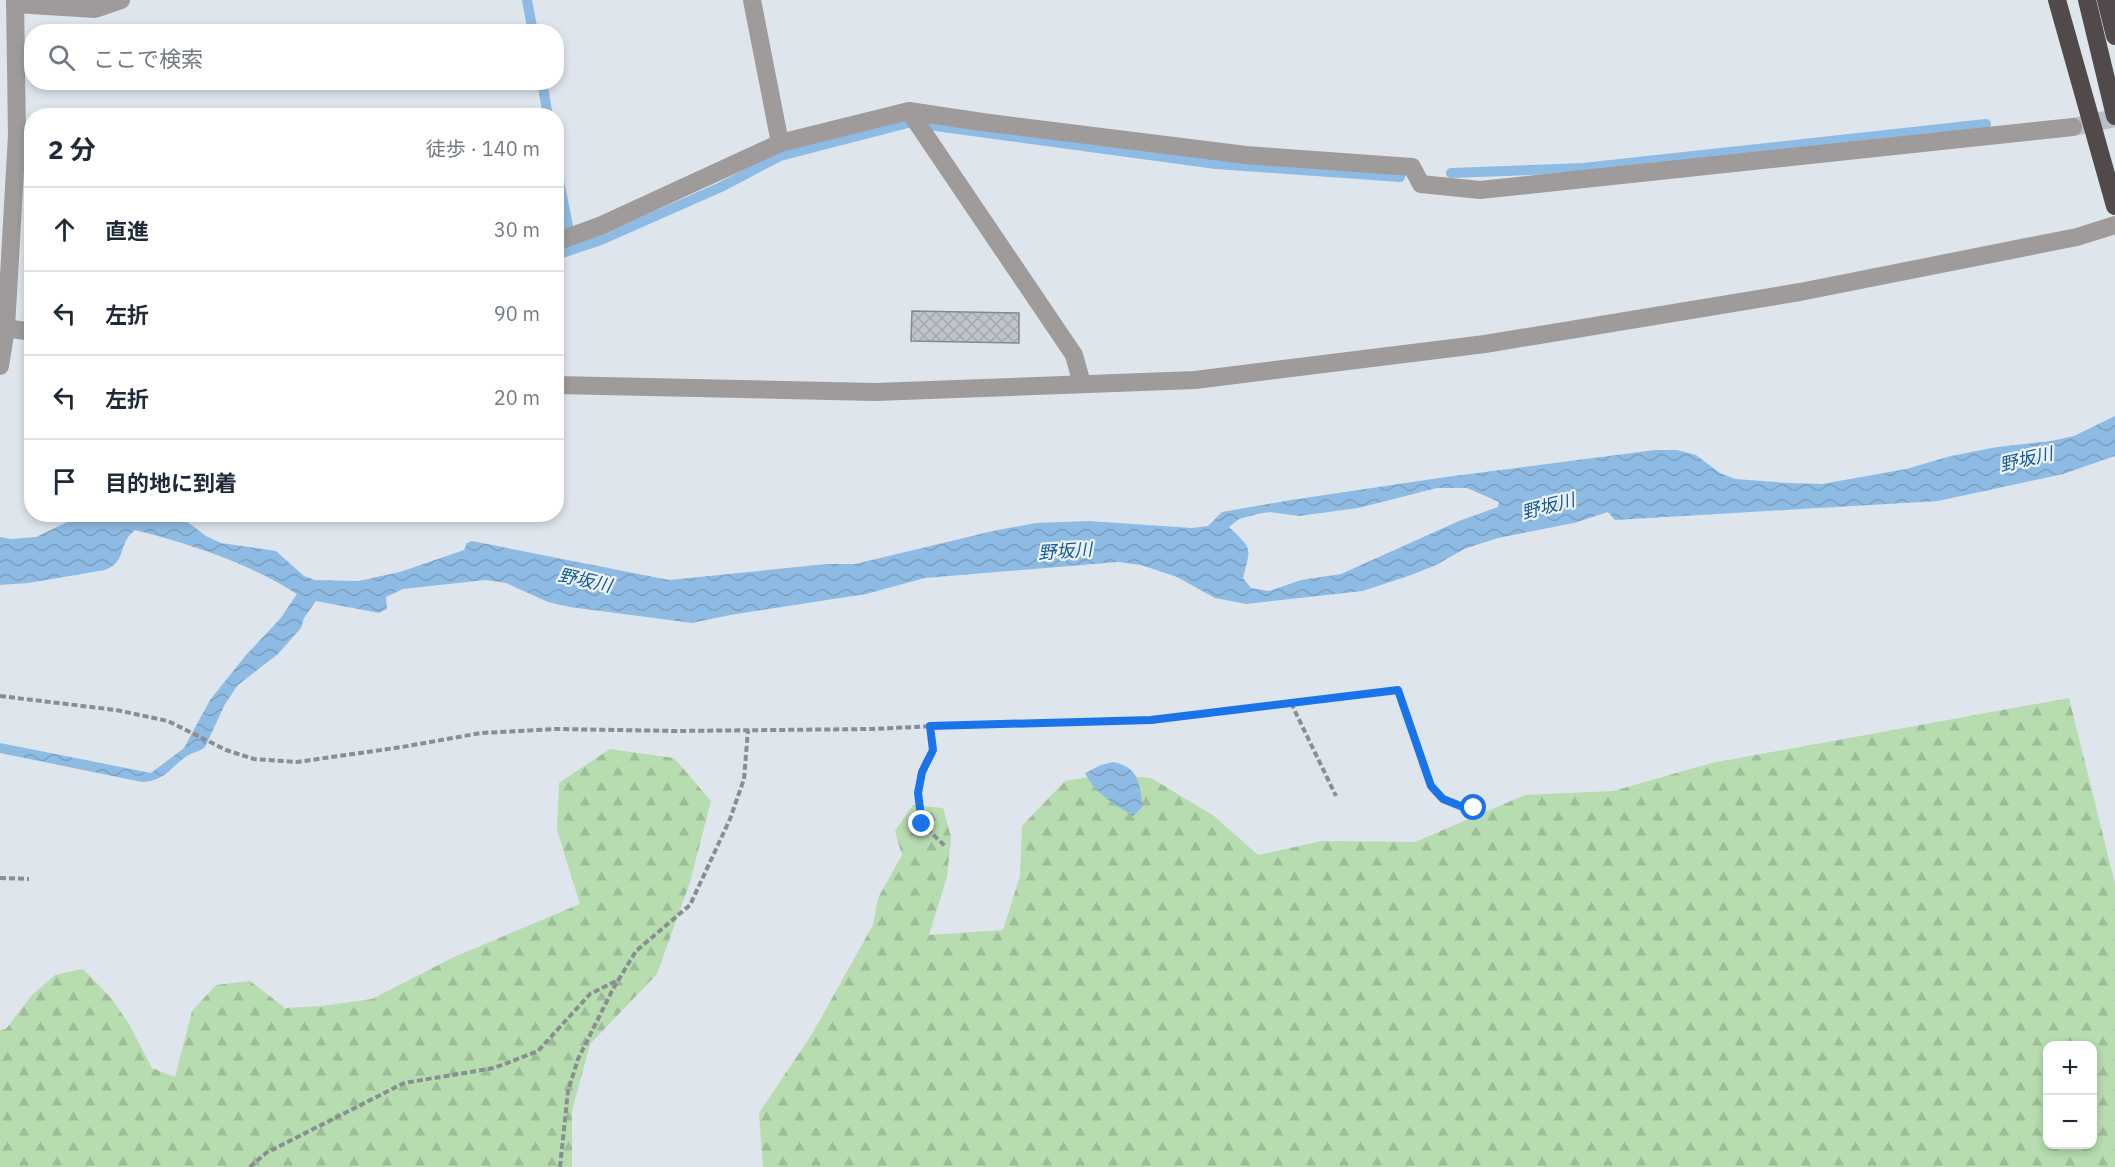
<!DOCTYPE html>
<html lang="ja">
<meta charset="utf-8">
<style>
:root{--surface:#fff;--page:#f2f2f3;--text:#1f2937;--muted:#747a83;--line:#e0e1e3}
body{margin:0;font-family:"IBM Plex Sans","Noto Sans JP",sans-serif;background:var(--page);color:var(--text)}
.controls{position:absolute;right:18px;bottom:18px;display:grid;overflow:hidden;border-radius:12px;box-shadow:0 3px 9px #0003}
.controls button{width:54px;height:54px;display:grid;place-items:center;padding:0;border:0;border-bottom:2px solid var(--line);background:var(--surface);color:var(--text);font:30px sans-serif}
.stop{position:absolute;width:18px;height:18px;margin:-14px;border:4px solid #1a73e8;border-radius:50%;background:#fff}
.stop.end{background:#1a73e8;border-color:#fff;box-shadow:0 2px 6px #0008}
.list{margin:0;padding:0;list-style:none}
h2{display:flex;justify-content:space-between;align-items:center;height:78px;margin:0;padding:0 24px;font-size:26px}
h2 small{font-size:20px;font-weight:400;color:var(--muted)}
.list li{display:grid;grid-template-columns:39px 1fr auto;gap:18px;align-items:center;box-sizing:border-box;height:84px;padding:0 24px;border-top:2px solid var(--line)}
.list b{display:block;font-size:22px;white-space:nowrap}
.list em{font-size:20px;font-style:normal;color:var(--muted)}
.icon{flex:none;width:33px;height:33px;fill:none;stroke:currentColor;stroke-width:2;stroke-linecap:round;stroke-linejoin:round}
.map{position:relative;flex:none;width:2115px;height:1167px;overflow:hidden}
.search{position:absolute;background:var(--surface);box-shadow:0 3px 9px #0003;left:24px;top:24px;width:540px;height:66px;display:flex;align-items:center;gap:15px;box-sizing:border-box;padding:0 21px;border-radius:24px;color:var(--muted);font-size:22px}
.panel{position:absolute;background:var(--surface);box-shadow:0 3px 9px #0003;left:24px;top:108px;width:540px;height:414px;border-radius:24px}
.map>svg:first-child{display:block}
</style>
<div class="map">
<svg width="2115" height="1167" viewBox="0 0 2115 1167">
<defs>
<pattern id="forest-firs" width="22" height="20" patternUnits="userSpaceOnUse" patternTransform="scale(1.5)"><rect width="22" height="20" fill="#b7dcb0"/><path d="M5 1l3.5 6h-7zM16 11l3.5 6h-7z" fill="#9dbc97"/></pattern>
<pattern id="water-waves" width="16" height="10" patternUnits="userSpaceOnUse" patternTransform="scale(1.5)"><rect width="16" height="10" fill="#8dbbe3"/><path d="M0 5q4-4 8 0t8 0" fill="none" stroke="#79a0c2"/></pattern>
<pattern id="building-cross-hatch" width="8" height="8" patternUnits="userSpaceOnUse" patternTransform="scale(1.5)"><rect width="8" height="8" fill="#bfc4cb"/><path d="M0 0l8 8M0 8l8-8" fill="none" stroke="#a4a8ae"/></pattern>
</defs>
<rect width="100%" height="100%" fill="#dfe5ec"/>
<g fill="url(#forest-firs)" fill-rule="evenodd">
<path d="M2069 698 2115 884V1167H763L759 1113 812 1034 873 925 878 898 902 855 895 831 913 805 943 808 951 837 947 877 929 935 1003 930 1020 876 1022 826 1065 781 1108 774 1151 778 1214 816 1258 855 1322 841 1415 842 1525 795 1613 791 1712 763ZM2048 1046H2092V1144H2048Z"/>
<path d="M610 749 674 758 711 801 690 882 657 974 590 1044 572 1111V1167H0V1030L6 1029 31 996 55 975 83 969 111 998 129 1024 152 1068 175 1077 192 1011 216 985 250 981 285 1008 322 1006 372 999 454 957 580 904 557 830 559 783Z"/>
</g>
<g fill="url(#water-waves)" fill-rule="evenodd">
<path d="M2115 416V456L2063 474 1938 501 1615 520 1608 512 1574 523 1498 538 1464 549 1436 565 1411 575 1363 591 1246 604 1215 598 1177 577 1141 565 1118 562 925 578 866 594 730 615 692 623 570 607 548 602 506 583 485 580 403 589 386 597 387 609 379 613 316 601 304 618 301 628 278 654 238 685 225 704 205 747C199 752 193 752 187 756 170 767 166 781 142 782L0 753V743L151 773 184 748 210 700 246 655 280 619 297 594C251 564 188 543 135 530 117 544 128 561 105 570L28 583 0 585V537L11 539 36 537 82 515H170L186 521 206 536 221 543 276 551 304 576 315 580 358 581 400 572 464 550 467 543 472 541 669 580 827 564H855L993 531 1036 523 1088 521 1192 528 1208 526 1222 512 1291 500 1446 477 1655 450H1677L1696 455 1720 473 1735 479 1789 483 1822 484 1906 469 1951 456 1997 447 2051 441 2074 436ZM1437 488H1467L1499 502 1498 507 1459 521 1341 574 1301 580 1269 591 1251 588 1243 578C1251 546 1253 550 1229 527L1239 519 1257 514 1270 512 1299 516 1358 508Z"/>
<path d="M1113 762C1139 767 1139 783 1143 806L1133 816C1114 804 1095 794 1085 773L1101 765Z"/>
</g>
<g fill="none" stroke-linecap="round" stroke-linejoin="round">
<g stroke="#8dbbe3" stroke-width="10">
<path d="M527 0 533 32"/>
<path d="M542 82 548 116"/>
<path d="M928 125 1216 164 1400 177"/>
<path d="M556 165 568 226"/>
<path d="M1451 173 1583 168 1986 124"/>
<path d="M556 255 601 240 721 187 780 156 908 123"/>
</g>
</g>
<path fill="url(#building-cross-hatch)" stroke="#85898f" stroke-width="1.5" d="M912 311 1019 313V343L911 341Z"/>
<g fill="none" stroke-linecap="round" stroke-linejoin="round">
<path stroke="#b8bec4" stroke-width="18" stroke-dasharray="18 9" stroke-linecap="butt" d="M2073 127 2115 118"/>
<g stroke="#898e92" stroke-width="4" stroke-dasharray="6 3" stroke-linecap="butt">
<path d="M0 696 116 710 168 721 226 750 254 759 297 762 402 747 481 733 556 729 676 731 871 729 1001 723 1151 720 1398 690 1431 786 1443 799 1468 809 1474 808"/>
<path d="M1291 703 1336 796"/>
<path d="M930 726 933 750 923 772 918 793 922 824 945 846"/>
<path d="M0 878 29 879"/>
<path d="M250 1167 266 1153 404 1083 494 1068 538 1051 590 994 618 980"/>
<path d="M560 1167 568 1091 578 1059 613 989 636 951 690 905 730 819 744 779 748 730"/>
</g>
<g stroke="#9f9b9b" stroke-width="18">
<path d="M752 0 780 143"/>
<path d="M15 4 95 9 121 0"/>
<path d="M909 111 1074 355 1082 384"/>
<path d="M556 242 602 225 780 143 909 111 982 122 1246 155 1412 167 1421 184 1480 190 2073 127"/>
<path d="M6 328 32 332"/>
<path d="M0 366 6 328 17 135 15 0"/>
<path d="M556 385 875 392 1195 380 1485 344 1800 292 2077 237 2115 225"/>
</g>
<g stroke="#524a4a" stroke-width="18">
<path d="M2057 0 2115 206"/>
<path d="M2087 0 2115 116"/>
<path d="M2106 0 2115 36"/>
</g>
</g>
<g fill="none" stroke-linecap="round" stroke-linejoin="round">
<path stroke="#1a73e8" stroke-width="8" d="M922 824 918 793 922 772 933 750 930 726 1151 720 1398 690 1431 786 1443 799 1468 809 1474 808"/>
</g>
<g text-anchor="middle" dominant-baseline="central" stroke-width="4.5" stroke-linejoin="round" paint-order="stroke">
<g font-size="18" font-style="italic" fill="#145c8e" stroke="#edf2f9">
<text transform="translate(2026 459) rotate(-13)">野坂川</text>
<text transform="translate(1548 506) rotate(-15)">野坂川</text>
<text transform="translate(1065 551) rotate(-4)">野坂川</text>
<text transform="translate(585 580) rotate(12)">野坂川</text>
</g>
</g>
</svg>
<div class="controls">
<button>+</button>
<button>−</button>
</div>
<div class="stop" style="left:1474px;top:808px"></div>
<div class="stop end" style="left:922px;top:824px"></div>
<div class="search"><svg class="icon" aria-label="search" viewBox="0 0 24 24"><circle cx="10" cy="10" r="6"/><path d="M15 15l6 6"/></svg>ここで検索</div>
<section class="panel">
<h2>2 分<small>徒歩 · 140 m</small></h2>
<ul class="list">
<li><svg class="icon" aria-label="ahead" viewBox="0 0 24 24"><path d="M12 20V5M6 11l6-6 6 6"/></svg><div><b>直進</b></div><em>30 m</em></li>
<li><svg class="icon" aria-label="left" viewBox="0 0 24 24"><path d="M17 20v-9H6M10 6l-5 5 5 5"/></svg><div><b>左折</b></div><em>90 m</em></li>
<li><svg class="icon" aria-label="left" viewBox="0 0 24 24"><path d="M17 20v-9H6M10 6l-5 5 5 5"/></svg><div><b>左折</b></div><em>20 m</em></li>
<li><svg class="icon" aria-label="arrive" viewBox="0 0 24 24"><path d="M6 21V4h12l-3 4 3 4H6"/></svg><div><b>目的地に到着</b></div></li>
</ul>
</section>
</div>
